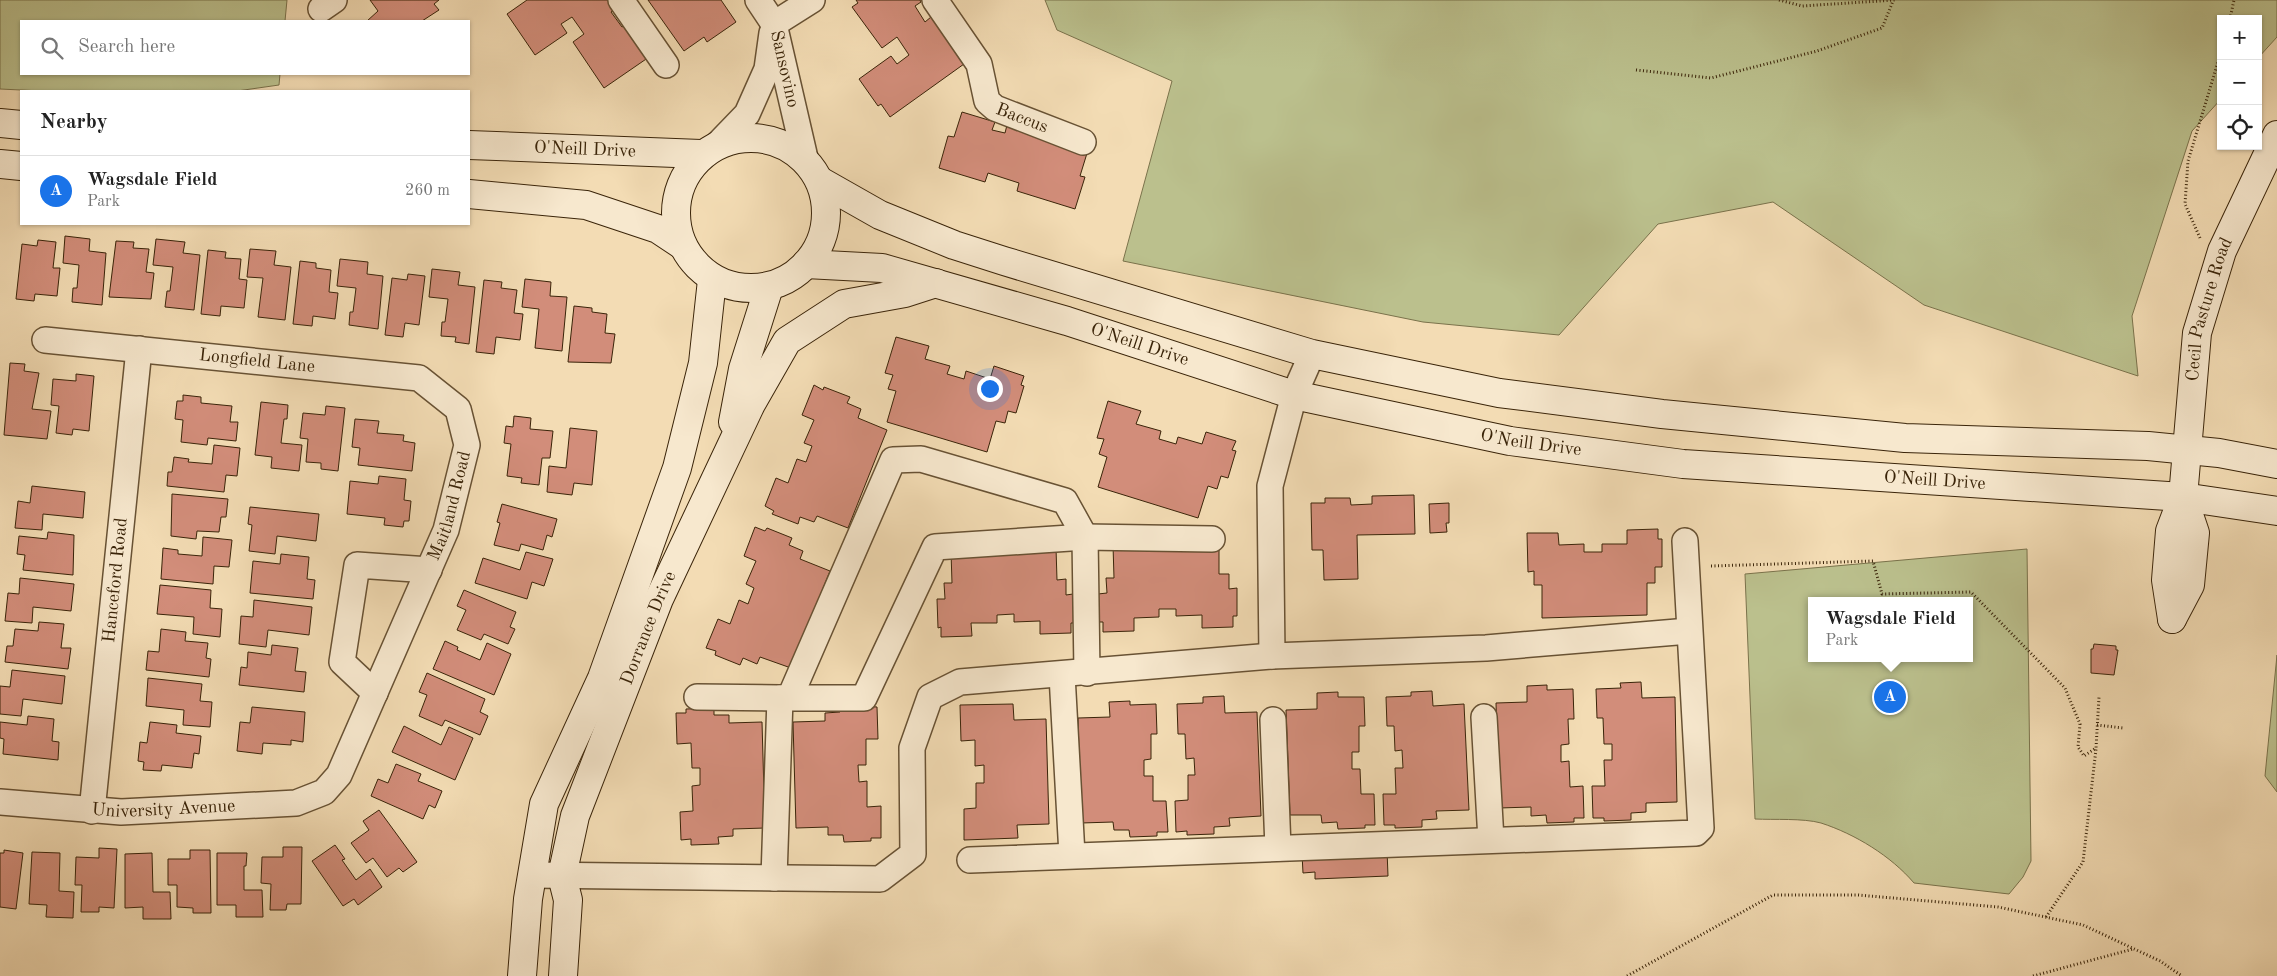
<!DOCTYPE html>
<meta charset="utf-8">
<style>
:root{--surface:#fff;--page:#f2f2f2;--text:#222;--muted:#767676;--line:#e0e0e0;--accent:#1a73e8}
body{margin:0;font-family:"Old Standard TT",serif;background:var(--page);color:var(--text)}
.controls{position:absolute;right:15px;top:15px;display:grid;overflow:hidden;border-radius:0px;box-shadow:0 1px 4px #0004}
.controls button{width:45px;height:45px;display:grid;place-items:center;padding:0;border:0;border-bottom:1px solid var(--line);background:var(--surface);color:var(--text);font:25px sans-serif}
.you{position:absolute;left:989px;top:388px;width:18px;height:18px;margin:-12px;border:4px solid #fff;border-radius:50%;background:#1a73e8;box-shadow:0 0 0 8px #1a73e833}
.badge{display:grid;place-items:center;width:32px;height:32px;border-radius:50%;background:var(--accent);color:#fff;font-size:16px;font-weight:700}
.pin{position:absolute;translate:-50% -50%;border:2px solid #fff;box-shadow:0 1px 5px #0006}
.popup{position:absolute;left:1808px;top:597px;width:165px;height:65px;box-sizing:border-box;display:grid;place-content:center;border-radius:0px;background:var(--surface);filter:drop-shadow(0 1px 4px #0005);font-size:16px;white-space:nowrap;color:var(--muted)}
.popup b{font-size:19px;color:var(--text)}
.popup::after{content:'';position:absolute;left:50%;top:100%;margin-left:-10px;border:10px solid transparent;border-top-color:var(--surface)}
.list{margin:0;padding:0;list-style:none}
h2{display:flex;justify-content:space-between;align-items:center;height:65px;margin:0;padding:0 20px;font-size:21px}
h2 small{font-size:16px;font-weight:400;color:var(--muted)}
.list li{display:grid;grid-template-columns:32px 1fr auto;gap:15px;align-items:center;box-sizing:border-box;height:70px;padding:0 20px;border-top:1px solid var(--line)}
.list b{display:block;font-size:19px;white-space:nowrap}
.list p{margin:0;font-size:16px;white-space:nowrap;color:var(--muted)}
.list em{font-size:16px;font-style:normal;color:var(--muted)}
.icon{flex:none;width:28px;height:28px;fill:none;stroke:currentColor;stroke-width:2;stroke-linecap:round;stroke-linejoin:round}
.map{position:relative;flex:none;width:2277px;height:976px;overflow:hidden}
.search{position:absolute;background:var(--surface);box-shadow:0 1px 4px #0004;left:20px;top:20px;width:450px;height:55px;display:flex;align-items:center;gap:12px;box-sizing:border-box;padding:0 18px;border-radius:0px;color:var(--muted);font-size:19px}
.panel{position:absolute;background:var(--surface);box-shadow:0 1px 4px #0004;left:20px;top:90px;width:450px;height:135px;border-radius:0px}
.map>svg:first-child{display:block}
</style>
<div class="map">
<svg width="2277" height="976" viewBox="0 0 2277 976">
<rect width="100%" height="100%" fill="#f3dcb4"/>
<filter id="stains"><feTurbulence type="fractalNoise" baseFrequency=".004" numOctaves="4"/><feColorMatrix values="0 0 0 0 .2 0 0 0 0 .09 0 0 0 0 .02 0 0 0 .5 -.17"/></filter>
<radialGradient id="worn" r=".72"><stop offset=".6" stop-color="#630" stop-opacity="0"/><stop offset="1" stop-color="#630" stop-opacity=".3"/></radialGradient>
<g fill="#bbc08d" stroke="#7a724b" fill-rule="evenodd">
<path d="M0 0H287L285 21H21V74H280L279 85 237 91H42L0 89Z"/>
<path d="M1045 0H2277V37L2258 58V19H2221V99L2192 131 2132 316 2138 376 1924 305 1773 202 1658 224 1559 335 1423 322 1123 261 1172 81 1057 30Z"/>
<path d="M2027 549 2031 861 2023 877 2009 894 1914 883C1891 856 1855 834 1821 823 1803 818 1774 820 1755 819L1745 574ZM1811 601H1969V658H1811Z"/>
<path d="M2277 655V792L2265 776Z"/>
</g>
<g fill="#d28d7a" stroke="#3a2409">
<path d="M370 0H439L434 4 439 10 422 21H367L378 11Z"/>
<path d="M527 0H611L617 8 611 12 622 27 629 23 652 55 604 88 573 42 584 34 572 17 561 24 567 33 535 55 507 14Z"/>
<path d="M648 0H721L736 22 707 42 704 37 684 51Z"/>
<path d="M856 0H920L921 2 915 6 925 22 931 17 964 64 890 117 881 104 878 106 859 79 891 56 897 64 909 55 897 37 882 48 852 7 858 3Z"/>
<path d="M962 112 995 122 992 130 1005 133 1007 125 1088 150 1080 176 1085 177 1075 209 1017 191 1019 183 988 173 985 182 939 168 948 136 954 137Z"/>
<path d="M65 236 90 239 89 251 106 253 102 305 72 302 73 288H77L79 265 63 263Z"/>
<path d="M156 239 185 242 183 253 200 255 194 310 165 307 167 291H170L173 267 153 265Z"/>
<path d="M38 240 56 242 53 268H60L57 296 35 294 34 301 16 299 22 244 37 246Z"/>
<path d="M116 241 134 242 133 248 149 249 146 272 154 273 151 299 109 297Z"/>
<path d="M250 249 276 251 274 265 291 267 285 320 258 317 263 278 247 277Z"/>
<path d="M208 250 226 252 225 258 241 259 239 279 247 280 244 308 221 306 220 316 201 314Z"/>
<path d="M340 259 368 262 367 274 383 276 378 329 349 325 350 312H353L356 288 337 286Z"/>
<path d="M300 261 316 263V268L331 270 329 292 338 293 335 319 313 316 312 326 293 324Z"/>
<path d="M432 269 460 272 458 285 475 287 469 344 455 342 456 337 441 336 442 322H445L448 299 429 297Z"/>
<path d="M408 274 425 276 419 325 405 323 403 337 385 335 392 278 407 280Z"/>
<path d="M525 279 551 282 550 296 567 297 562 351 535 348 539 309 522 307Z"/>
<path d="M484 280 502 282 501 288 517 290 514 313 523 314 520 340 496 337 494 354 476 352Z"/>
<path d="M574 306 592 308V312L607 314 605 333 615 334 611 363 568 362Z"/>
<path d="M896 337 929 346 925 359 950 366 947 374 964 379 966 371 990 379 994 366 1024 376 1021 385 1024 386 1016 413 1008 411 1005 423 996 421 987 452 887 422 896 391 888 389 893 375 885 373Z"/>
<path d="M10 363 25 364 24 371 39 373 32 409 51 411 47 439 4 435Z"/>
<path d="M76 374 94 376 89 431 73 429 72 435 56 433 59 406 51 405 53 379 76 381Z"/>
<path d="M814 385 823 390 824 387 850 397 847 403 861 409 858 418 887 430 848 528 817 516 814 522 800 517 798 524 772 514 774 511 765 506 776 478 788 483 797 459 806 462 812 446 804 443 814 420 802 415Z"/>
<path d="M183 395 201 397V403L232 406 230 422H238L236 441 208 438 207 445 181 442 183 420 175 419 177 401H183Z"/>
<path d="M1108 401 1141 411 1136 424 1161 431 1159 439 1176 444 1178 437 1202 444 1206 432 1236 441 1232 450 1236 451 1228 478 1221 476 1217 489 1208 486 1198 518 1098 487 1107 457 1099 454 1104 439 1097 438Z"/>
<path d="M261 402 288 405 287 419H284L281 443 302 445 299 471 271 468 272 457 255 455Z"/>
<path d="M326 406 345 408 338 471 321 469V463L306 462 308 439 300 438 303 413 325 415Z"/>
<path d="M514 416 531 418 530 429 553 431 550 458H542L539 485 521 483 522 478 507 476 511 444 504 443 506 426 513 427Z"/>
<path d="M355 419 379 421 377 433 404 435 403 441 415 443 412 471 358 465 360 448 352 447Z"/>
<path d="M570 428 597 431 592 485 574 483 572 495 547 492 549 466 566 468Z"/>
<path d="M214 445 240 448 237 476 226 475 224 492 167 486 168 472H172L174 457 189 459 188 462 212 464Z"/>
<path d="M379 476 406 479 404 500 411 501 409 521H404L403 527 384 525 385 518 347 514 350 481 378 484Z"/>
<path d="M32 486 85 492 83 518 43 514 42 530 15 528 18 501 30 503Z"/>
<path d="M172 494 228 499 226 517H221L219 532 197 531 196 539 171 536Z"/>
<path d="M1414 495 1415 534 1357 535 1358 579 1324 580 1323 550H1312L1311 503H1325V498H1350L1351 505 1372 504V496Z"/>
<path d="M1449 503V523H1446L1447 532 1430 533 1429 504Z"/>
<path d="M502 504 557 519 552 537 547 535 543 550 521 544 519 551 494 545 500 523 497 522Z"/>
<path d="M250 507 319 514 316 541 277 536 275 554 249 551 252 525 248 524Z"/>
<path d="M755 527 765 531 767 528 792 538 789 545 803 551 800 559 830 571 791 668 760 657 757 664 743 658 740 665 715 655 716 651 706 648 718 619 730 624 739 600 748 604 754 588 746 584 756 561 744 556Z"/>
<path d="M1658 529V539H1662V567H1655V583H1647V615L1542 618V585H1534V571L1528 572 1527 533H1558L1559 545 1584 544V552H1602V544H1627V530Z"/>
<path d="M48 532 74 535 73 575 23 570 25 555 17 554 19 536 47 539Z"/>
<path d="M203 537 232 540 229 567 214 566 213 584 161 579 163 548 178 550V554L202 556Z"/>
<path d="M1219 543V574H1229V589L1237 588V616H1233V627L1202 628V615L1176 616V609H1159V617L1134 618V631L1103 632V622H1099L1098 594 1107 593 1106 578H1114L1113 545Z"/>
<path d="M1056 548 1057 580 1066 579V595L1073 594 1074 623H1071V633L1040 634V621L1014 622V614L997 615V623H971L972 636 941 637V627L938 628 937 599H945L944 583H952L951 552Z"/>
<path d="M526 552 553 559 544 586 532 582 527 599 475 583 483 558 520 570Z"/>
<path d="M281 554 309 557 307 579 315 580 313 599 250 593 253 561 280 564Z"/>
<path d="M20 578 74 584 71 611 33 607 32 623 5 621 8 593 19 594Z"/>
<path d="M160 585 211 590 210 608 222 609 220 637 193 634 194 617 157 614Z"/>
<path d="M464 590 516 612 510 627 515 629 508 644 484 634 481 640 457 630 466 610 457 606Z"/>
<path d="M254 600 312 607 309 635 268 630 266 647 239 644 241 616 253 617Z"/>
<path d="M39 622 64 624 61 648H71L68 669 5 662 7 646H13L15 629 38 631Z"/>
<path d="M161 629 186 632 185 641 208 643 206 658 211 659 209 677 146 670 148 651 159 652Z"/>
<path d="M445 641 458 647 457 650 480 660 487 643 511 654 494 695 433 669Z"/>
<path d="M2094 644 2116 646V650H2118L2114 675 2091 673V649H2093Z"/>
<path d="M272 645 298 648 295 671 306 672 304 692 239 685 241 667 247 668 248 652 271 655Z"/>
<path d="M12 670 65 676 62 704 23 699 21 716 0 714V686L10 687Z"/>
<path d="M427 673 485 699 480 712 488 716 480 735 445 720 442 726 419 716 427 695 419 692Z"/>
<path d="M148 678 202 684 200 701 212 702 210 727 183 725 184 710 146 706Z"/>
<path d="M1641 682 1642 698 1675 697 1677 802 1646 803V812L1631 813V820L1604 821V818H1593L1592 786H1605L1604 760H1612V744H1604L1603 718H1597L1596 689 1621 688 1620 683Z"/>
<path d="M1547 685V690L1573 689 1574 719H1568L1569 744 1561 745V762L1569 761 1570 787 1583 786 1584 818H1574V822L1547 823 1546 815 1531 816V807L1499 808 1496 703 1527 702V686Z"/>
<path d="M1432 691 1433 706 1464 704 1469 810 1436 811 1437 819 1422 820V827L1395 828V825H1384L1383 794H1396L1395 768H1403L1402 750 1395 751 1394 726H1387L1386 697 1411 696V692Z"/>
<path d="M1338 692V697H1364L1365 726H1359V752H1352V769H1360L1361 794H1374L1375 825H1365V828L1338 829 1337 822 1322 823 1321 815H1290L1286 710 1317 709V693Z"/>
<path d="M1224 696 1225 713 1257 712 1261 816 1229 818 1230 826 1214 827V834L1187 835V831L1176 832 1175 801 1188 800V775H1195L1194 758 1186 759 1185 734H1178L1177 704 1203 703V697Z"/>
<path d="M1130 701V705L1156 704 1157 734H1151V759L1144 760V776H1153V801H1166L1168 832H1157V836L1130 837 1129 830H1114L1113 822 1081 823 1078 718 1110 717 1109 702Z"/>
<path d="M840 704 877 707 878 739H866V765H858L859 782 867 781V807L881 806V838H871V841L844 842 843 835H828V827L796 828 793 722 825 721V713L840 712Z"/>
<path d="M1013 704 1014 720 1046 719 1049 824 1017 825 1018 838 964 840V809L976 808V783H984V765L975 766V740L961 741 960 705Z"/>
<path d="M252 707 305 712 303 742 291 740V745L263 743 262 754 237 751 240 722 250 723Z"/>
<path d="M714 708V715H729V723L762 722 765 828 733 829V836L718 837 719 844 691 845V839L681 840 680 812 693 811 692 786 700 785V768H692L691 743 677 744 676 713H686V709Z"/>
<path d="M28 716 54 719 52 741 59 742 58 760 3 754 4 739 0 738V722L27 725Z"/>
<path d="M150 722 177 725 176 733 201 736 199 754 194 753 192 768 162 765 161 771 143 770 144 762 138 761 140 742 147 743Z"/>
<path d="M404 726 441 745 449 727 473 738 455 780 392 752Z"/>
<path d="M396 764 421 774 418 781 442 791 435 808 429 805 423 819 371 796 378 779 388 783Z"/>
<path d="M379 810 417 862 403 872 399 868 387 877 373 858 366 863 351 843 369 830 363 821Z"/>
<path d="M335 845 345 859 342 860 356 880 370 869 382 887 358 905 354 899 343 906 312 861Z"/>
<path d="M283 847H302L301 904H287L286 910H270L271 884 261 883 262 857H283Z"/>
<path d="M99 848 117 849 114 908 99 907V912H81L82 885H75L76 857 99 858Z"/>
<path d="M4 850 23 853 16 909 0 907V853H4Z"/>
<path d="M190 850H210L211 913H193V908L177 907V885H168V859H190Z"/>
<path d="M1387 850 1388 876 1315 879V872L1303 873 1302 854Z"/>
<path d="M32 852 60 853 59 891 74 892 73 918 46 917 47 905 29 904Z"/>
<path d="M152 853 153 892H170L171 919H143V907L125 908V854Z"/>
<path d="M217 853H247L246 866H244V890H262L263 917H236V905H217Z"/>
</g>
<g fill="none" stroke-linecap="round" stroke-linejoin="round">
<defs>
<g id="street">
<path d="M621 0 666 65"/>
<path id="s1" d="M758 0 774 24 805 158"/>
<path id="s2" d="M935 0 979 64 987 101 995 108 1083 142"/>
<path d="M321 9 334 0"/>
<path d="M774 24 812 0"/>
<path d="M719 143 747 114 767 69 772 33"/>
<path d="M1272 656 1270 486 1294 395 1312 354"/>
<path d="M1062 675 1072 855"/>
<path d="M375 693 342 662 357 565 429 570"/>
<path d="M697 697 780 698"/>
<path d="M790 697 893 460 921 459 1065 501 1085 537 1087 673"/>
<path d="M1484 717 1491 840"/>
<path d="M1273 720 1278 848"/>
<path id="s3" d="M0 802 121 812 296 803 324 792 339 775 446 530 467 445 458 409 419 378 45 340"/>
<path id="s4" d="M92 811 139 349"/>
<path d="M970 860 1696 833 1701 828 1685 541"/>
<path d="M532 875 880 879 913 854 912 748 930 697 960 682 1272 656 1486 648 1689 631"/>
<path d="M774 878 780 698H864L935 547 1085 537 1212 539"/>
</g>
<g id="secondary">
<path d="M0 123 21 125"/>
<circle cx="751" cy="213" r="75"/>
<path id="s5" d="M469 145 701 154"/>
<path d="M0 164 21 166"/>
<path d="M820 181 880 215 954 245 1004 261 1312 354 1499 393 1662 414 1905 438 2148 446 2219 453 2277 464"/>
<path d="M469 194 586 205 658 229 682 245"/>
<path id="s6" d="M806 264 882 268 1067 321 1294 395 1510 441 1683 464 2183 497 2277 511"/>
<path d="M733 422 743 369 769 287"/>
<path id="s7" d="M2172 619 2166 580 2170 531 2183 497 2197 333 2222 251 2277 135"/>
<path d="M2172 619 2190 585 2195 533 2183 497"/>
<path d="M522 976 528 899 544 804 602 678 677 468 703 363 712 280"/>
<path id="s8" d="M563 976 568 900 562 876 575 816 659 599 751 404 787 341 844 304 905 293 936 283"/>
</g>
</defs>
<use href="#street" stroke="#685234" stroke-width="28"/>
<use href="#secondary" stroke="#3a2409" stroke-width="30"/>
<g stroke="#3a2409" stroke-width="3" stroke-dasharray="1 2.5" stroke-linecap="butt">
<path d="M1779 0 1802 6 1895 0"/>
<path d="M2230 19 2234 0"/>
<path d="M1636 70 1711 78 1817 51 1882 28 1893 1"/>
<path d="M2200 238 2185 204 2188 161 2221 52"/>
<path d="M1711 566 1873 561 1882 594 1971 592 2065 688 2080 724 2078 747 2084 756 2096 748 2099 697"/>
<path d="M2097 725 2123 728"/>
<path d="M2046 917 2083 862 2096 749"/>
<path d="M1627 976 1773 895H1858L1998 907 2083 925 2160 961 2182 976"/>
<path d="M2033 976 2133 949"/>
</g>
<use href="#street" stroke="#f7e8ce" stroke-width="25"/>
<use href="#secondary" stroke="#f7e8ce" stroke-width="28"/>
</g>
<g text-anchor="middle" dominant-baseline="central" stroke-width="5" stroke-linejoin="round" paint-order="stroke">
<g font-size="18" fill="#3a2409" stroke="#f7e8ce">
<text stroke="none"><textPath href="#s1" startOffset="75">Sansovino</textPath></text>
<text stroke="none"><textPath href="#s2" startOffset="155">Baccus</textPath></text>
<text stroke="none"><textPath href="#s5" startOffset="116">O'Neill Drive</textPath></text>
<text stroke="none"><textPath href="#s7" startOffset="315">Cecil Pasture Road</textPath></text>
<text stroke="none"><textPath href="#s6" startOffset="345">O'Neill Drive</textPath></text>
<text transform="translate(257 361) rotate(6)">Longfield Lane</text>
<text stroke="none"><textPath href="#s6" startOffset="749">O'Neill Drive</textPath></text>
<text stroke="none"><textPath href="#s6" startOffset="1155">O'Neill Drive</textPath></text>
<text stroke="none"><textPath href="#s3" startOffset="641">Maitland Road</textPath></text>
<text stroke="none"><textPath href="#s4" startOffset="232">Hanceford Road</textPath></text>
<text stroke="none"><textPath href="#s8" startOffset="364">Dorrance Drive</textPath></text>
<text stroke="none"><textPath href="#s3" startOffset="164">University Avenue</textPath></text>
</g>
</g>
<rect width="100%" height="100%" filter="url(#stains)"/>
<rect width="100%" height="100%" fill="url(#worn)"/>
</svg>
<div class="controls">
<button>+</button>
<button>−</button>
<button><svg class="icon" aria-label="locate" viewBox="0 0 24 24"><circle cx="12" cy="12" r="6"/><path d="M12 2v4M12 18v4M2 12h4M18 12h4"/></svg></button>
</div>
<div class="you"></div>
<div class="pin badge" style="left:1890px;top:697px">A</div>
<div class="popup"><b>Wagsdale Field</b>Park</div>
<div class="search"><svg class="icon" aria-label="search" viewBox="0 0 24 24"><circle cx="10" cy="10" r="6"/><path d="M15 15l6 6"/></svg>Search here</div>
<section class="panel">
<h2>Nearby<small></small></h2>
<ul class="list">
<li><span class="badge">A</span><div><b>Wagsdale Field</b><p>Park</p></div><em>260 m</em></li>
</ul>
</section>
</div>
